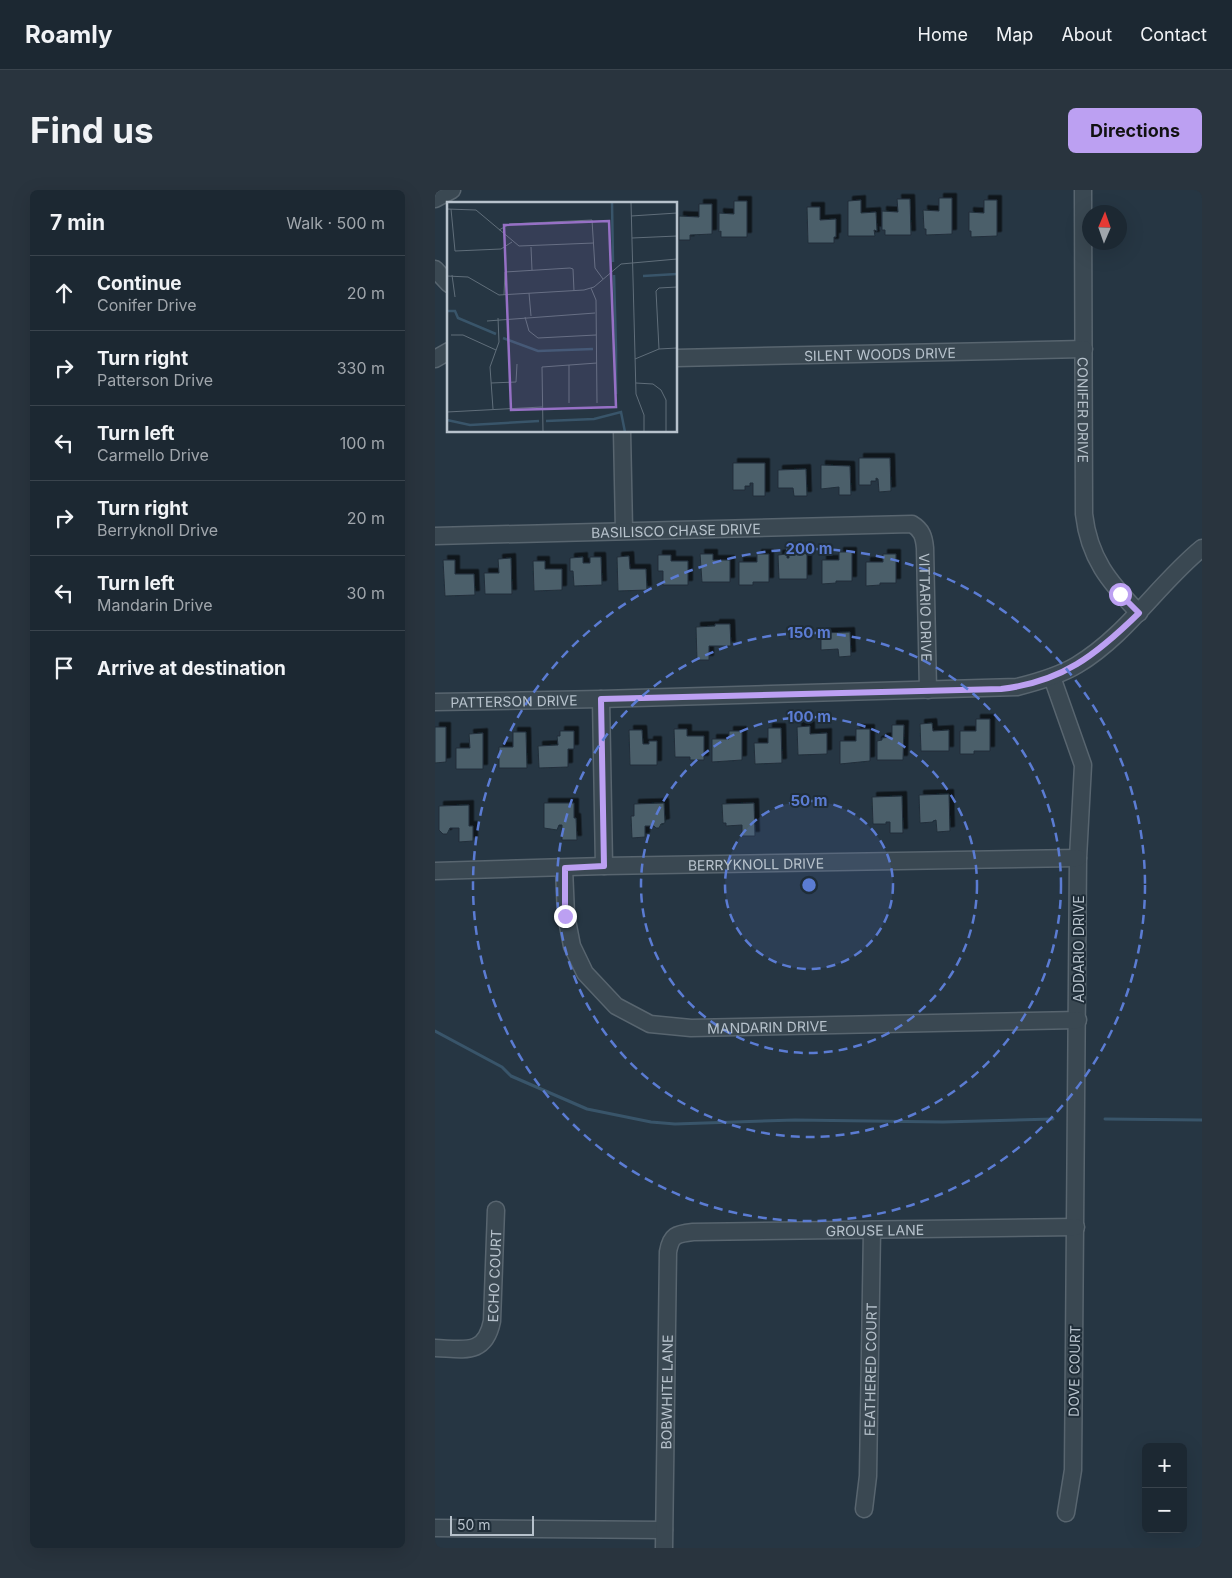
<!DOCTYPE html>
<meta charset="utf-8">
<style>
:root{--surface:#1c2832;--page:#29343e;--text:#f1f3f6;--muted:#a0a6ac;--line:#3a444d;--accent:#bca0f2}
body{margin:0;font-family:Inter,sans-serif;background:var(--page);color:var(--text)}
.controls{position:absolute;right:15px;bottom:15px;display:grid;overflow:hidden;border-radius:8px;box-shadow:0 5px 20px #0002}
.controls button{width:45px;height:45px;display:grid;place-items:center;padding:0;border:0;border-bottom:1px solid var(--line);background:var(--surface);color:var(--text);font:25px sans-serif}
.compass{position:absolute;left:647px;top:15px;width:45px;height:45px;border-radius:50%;background:var(--surface);box-shadow:0 5px 20px #0002;rotate:2deg}
.scale{position:absolute;left:15px;bottom:12px;width:84px;box-sizing:border-box;padding-left:5px;border:2px solid #b7c2cc;border-top:0;font-size:14px;line-height:18px;white-space:nowrap;color:#b7c2cc;-webkit-text-stroke:4px #1f2d38;paint-order:stroke}
.stop{position:absolute;width:15px;height:15px;margin:-11px;border:4px solid #bca0f2;border-radius:50%;background:#fff}
.stop.end{background:#bca0f2;border-color:#fff;box-shadow:0 1px 5px #0008}
.list{margin:0;padding:0;list-style:none}
h2{display:flex;justify-content:space-between;align-items:center;height:65px;margin:0;padding:0 20px;font-size:21px}
h2 small{font-size:16px;font-weight:400;color:var(--muted)}
.list li{display:grid;grid-template-columns:32px 1fr auto;gap:15px;align-items:center;box-sizing:border-box;height:75px;padding:0 20px;border-top:1px solid var(--line)}
.list b{display:block;font-size:19px;white-space:nowrap}
.list p{margin:0;font-size:16px;white-space:nowrap;color:var(--muted)}
.list em{font-size:16px;font-style:normal;color:var(--muted)}
.icon{flex:none;width:28px;height:28px;fill:none;stroke:currentColor;stroke-width:2;stroke-linecap:round;stroke-linejoin:round}
.map{position:relative;flex:none;width:767px;height:1358px;overflow:hidden;border-radius:8px}
header{display:flex;align-items:center;gap:30px;box-sizing:border-box;height:70px;padding:0 25px;background:var(--surface);border-bottom:1px solid var(--line)}
header strong{font-size:24px}
nav{display:flex;gap:28px;margin-inline-start:auto;font-size:18px}
.intro{display:flex;align-items:center;justify-content:space-between;box-sizing:border-box;height:120px;padding:0 30px}
h1{margin:0;font-size:35px}
.button{padding:12px 22px;border-radius:8px;background:var(--accent);color:#111;font-size:18px;font-weight:700}
main{display:flex;gap:30px;padding:0 30px}
aside{flex:1;background:var(--surface);border-radius:8px;box-shadow:0 5px 20px #0002}
.map>svg:first-child{display:block}
</style>
<header>
<strong>Roamly</strong>
<nav><a>Home</a><a>Map</a><a>About</a><a>Contact</a></nav>
</header>
<div class="intro"><h1>Find us</h1><a class="button">Directions</a></div>
<main>
<aside>
<h2>7 min<small>Walk · 500 m</small></h2>
<ul class="list">
<li><svg class="icon" aria-label="ahead" viewBox="0 0 24 24"><path d="M12 20V5M6 11l6-6 6 6"/></svg><div><b>Continue</b><p>Conifer Drive</p></div><em>20 m</em></li>
<li><svg class="icon" aria-label="right" viewBox="0 0 24 24"><path d="M7 20v-9h11M14 6l5 5-5 5"/></svg><div><b>Turn right</b><p>Patterson Drive</p></div><em>330 m</em></li>
<li><svg class="icon" aria-label="left" viewBox="0 0 24 24"><path d="M17 20v-9H6M10 6l-5 5 5 5"/></svg><div><b>Turn left</b><p>Carmello Drive</p></div><em>100 m</em></li>
<li><svg class="icon" aria-label="right" viewBox="0 0 24 24"><path d="M7 20v-9h11M14 6l5 5-5 5"/></svg><div><b>Turn right</b><p>Berryknoll Drive</p></div><em>20 m</em></li>
<li><svg class="icon" aria-label="left" viewBox="0 0 24 24"><path d="M17 20v-9H6M10 6l-5 5 5 5"/></svg><div><b>Turn left</b><p>Mandarin Drive</p></div><em>30 m</em></li>
<li><svg class="icon" aria-label="arrive" viewBox="0 0 24 24"><path d="M6 21V4h12l-3 4 3 4H6"/></svg><div><b>Arrive at destination</b></div></li>
</ul>
</aside>
<div class="map">
<svg width="767" height="1358" viewBox="0 0 767 1358">
<defs>
<filter id="shadow"><feDropShadow dx="4.5" dy="-4.5" stdDeviation="0" flood-color="#0009"/></filter>
</defs>
<rect width="100%" height="100%" fill="#263643"/>
<g fill="none" stroke-linecap="round" stroke-linejoin="round">
<g stroke="#39556a" stroke-width="3">
<path d="M0 841 67 877 76 886 152 919 216 932 240 934 360 930 508 932 618 929"/>
<path d="M670 929 767 930"/>
</g>
</g>
<g fill="#4c5e6b" stroke="#212f3a" filter="url(#shadow)">
<path d="M504 8H517V44L491 45V39H489L488 20 504 21Z"/>
<path d="M462 9H475L476 45H450V40H447V21L463 22Z"/>
<path d="M426 10V23L441 22 442 41 439 40 440 46H413V11Z"/>
<path d="M549 10H562V46L536 47V41H534V22L549 23Z"/>
<path d="M299 11H312V47H286V41L284 42V23L299 24Z"/>
<path d="M264 14H277V44L255 45V50H244V26L264 27Z"/>
<path d="M372 17H385V30L401 29V47H399V53H373Z"/>
<path d="M424 268H455L456 301 444 302 443 289 441 288V291H436V295H424Z"/>
<path d="M298 273H330V306H318V293H315V296H310V300H298Z"/>
<path d="M386 275 415 276 416 305H404V297L386 299Z"/>
<path d="M371 279 372 306H359L358 298H343V280Z"/>
<path d="M404 362H417V391H401V393L387 394V370H404Z"/>
<path d="M354 363H372V389H344L343 365 352 364V368H354Z"/>
<path d="M265 364H278V370H295V392H267Z"/>
<path d="M322 364H334V392H318V395H304V372H322Z"/>
<path d="M448 364H461V393H445V395L431 396V372H448Z"/>
<path d="M223 365H236V371H253V395H228V381H223Z"/>
<path d="M194 366 195 379H211L212 400 183 401 182 367Z"/>
<path d="M148 367V373H155V367H166L167 395 139 396 138 381H135V368Z"/>
<path d="M76 368 77 404H50L49 383H64L63 369Z"/>
<path d="M8 370H20V384H39L40 405 10 406Z"/>
<path d="M98 371H110V379H127V400L99 401Z"/>
<path d="M280 434H295L296 456H274V470H262L261 437 280 436Z"/>
<path d="M415 442 416 466 404 467 403 459 386 460V443Z"/>
<path d="M541 529H555V561H539V564H525V541H541Z"/>
<path d="M497 533 498 541 514 540V561H486L485 534Z"/>
<path d="M457 535H469L468 570H442V551L447 550V548L457 547Z"/>
<path d="M375 536V544L392 543V564L363 565 362 537Z"/>
<path d="M0 537H11V572L0 573Z"/>
<path d="M333 538H346L347 573 320 574 319 553H333Z"/>
<path d="M239 539H252V546H269V570H255V567H240Z"/>
<path d="M421 539H435V571L405 574V551H421Z"/>
<path d="M194 540H207L208 554H214V551H222V575H195Z"/>
<path d="M125 541H139V559H133V577L104 578 103 556 123 555 122 546H125Z"/>
<path d="M294 541H307V570L277 572V549H294Z"/>
<path d="M78 542H91L92 578H64V557H78Z"/>
<path d="M48 543V579H21V558H35L34 544Z"/>
<path d="M514 604 515 641 502 642 501 630 498 631V632L485 633 484 605Z"/>
<path d="M467 606 468 643H455V632H451V634H438L437 607Z"/>
<path d="M109 613H139V628H141L142 650H127V635H124L122 640 109 638Z"/>
<path d="M229 613 230 633 226 634 224 638H221L219 636H210V647L197 648 196 626H199V614Z"/>
<path d="M319 613 320 646H307V635L291 636V633H288L287 614Z"/>
<path d="M34 615V636H38V651L24 652V638H15L12 644H8L4 640V616Z"/>
</g>
<g fill="none" stroke-linecap="round" stroke-linejoin="round">
<defs>
<g id="minor">
<path id="s1" d="M648 0 649 324C654 368 674 392 704 423"/>
<path d="M0 9 17 0"/>
<path d="M0 79 14 94"/>
<path id="s2" d="M241 168 649 159"/>
<path d="M0 169 14 161"/>
<path d="M187 241 189 340"/>
<path id="s3" d="M0 346 477 334C487 340 489 347 490 358L493 500"/>
<path d="M617 487 648 575 643 668 638 1280 631 1323"/>
<path d="M166 509 169 676"/>
<path id="s4" d="M0 512 166 509 582 497C602 492 624 486 642 475 692 445 723 394 767 358"/>
<path id="s5" d="M129 678 131 725 137 756 150 783 181 816 215 834 256 838 643 830"/>
<path id="s6" d="M0 681 169 676 643 668"/>
<path id="s7" d="M0 1158C29 1159 50 1166 57 1131L61 1020"/>
<path id="s8" d="M429 1319 433 1286 437 1040"/>
<path d="M0 1338 229 1340"/>
<path id="s9" d="M229 1358 233 1062C236 1045 241 1044 258 1042L641 1037"/>
</g>
</defs>
<use href="#minor" stroke="#58656f" stroke-width="19"/>
<use href="#minor" stroke="#3a4852" stroke-width="16"/>
</g>
<g fill="none" stroke-linecap="round" stroke-linejoin="round">
<path stroke="#bca0f2" stroke-width="6" d="M130 726V678L169 676 166 509 566 499C627 492 661 465 704 423L685 404"/>
</g>
<circle cx="374" cy="695" r="84" fill="#5b7cd3" fill-opacity=".12"/>
<g fill="none" stroke="#5b7cd3" stroke-width="2.5" stroke-dasharray="9 6">
<circle cx="374" cy="695" r="84"/>
<circle cx="374" cy="695" r="168"/>
<circle cx="374" cy="695" r="252"/>
<circle cx="374" cy="695" r="336"/>
</g>
<g text-anchor="middle" dominant-baseline="central" stroke-width="4" stroke-linejoin="round" paint-order="stroke">
<g font-size="14" fill="#b7c2cc" stroke="#1f2d38">
<text stroke="none"><textPath href="#s2" startOffset="204">SILENT WOODS DRIVE</textPath></text>
<text stroke="none"><textPath href="#s1" startOffset="220">CONIFER DRIVE</textPath></text>
<text stroke="none"><textPath href="#s3" startOffset="241">BASILISCO CHASE DRIVE</textPath></text>
<text stroke="none"><textPath href="#s3" startOffset="565">VITTARIO DRIVE</textPath></text>
<text stroke="none"><textPath href="#s4" startOffset="79">PATTERSON DRIVE</textPath></text>
<text stroke="none"><textPath href="#s6" startOffset="321">BERRYKNOLL DRIVE</textPath></text>
<text transform="translate(643 759) rotate(-90)">ADDARIO DRIVE</text>
<text stroke="none"><textPath href="#s5" startOffset="310">MANDARIN DRIVE</textPath></text>
<text stroke="none"><textPath href="#s9" startOffset="514">GROUSE LANE</textPath></text>
<text stroke="none"><textPath href="#s7" startOffset="118">ECHO COURT</textPath></text>
<text stroke="none"><textPath href="#s8" startOffset="140">FEATHERED COURT</textPath></text>
<text transform="translate(639 1181) rotate(-89)">DOVE COURT</text>
<text stroke="none"><textPath href="#s9" startOffset="156">BOBWHITE LANE</textPath></text>
</g>
</g>
<g transform="translate(12 12)">
<rect width="230" height="230" fill="#263643"/>
<path fill="none" stroke="#39556a" stroke-width="2.5" d="M165 0 166 60M196 74 230 72M0 109H8L11 116 49 132M56 136 91 149 146 147M166 146 169 147 167 73M169 147V192M0 218 23 223 92 219M99 219 147 217 174 210 178 230"/>
<path fill="none" stroke="#606e7a" stroke-width="1" d="M184 0 189 192 197 213V230M0 7 29 8 72 44 147 41M4 7 8 49 54 47 65 40M184 14 230 11M52 28 63 22 145 18 148 66 156 77M185 36 230 34M84 45 85 68M5 73 8 95M0 74 21 75 52 93 137 88 147 85 174 62 230 57M144 86 149 98 150 201M82 91 84 114M57 93 58 70 123 66 126 67 127 89M78 115 82 129 91 136 149 133M40 119 148 111M4 133H16L49 148M212 147 209 89 212 86 230 85M188 157 212 147 230 146M122 163V201M44 181 69 180 70 162M189 181 206 182 214 188 219 198V230M46 207 43 165 52 140 51 116M0 210 95 205M96 230 95 165 150 161"/>
<path fill="#9670c5" fill-opacity="0.15" stroke="#9670c5" stroke-width="2.5" d="M162 19 169 205 64 208 57 23Z"/>
<rect width="230" height="230" fill="none" stroke="#b7c2cc" stroke-width="2.5"/>
</g>
<circle cx="374" cy="695" r="8" fill="#5b7cd3" stroke="#1f2d38" stroke-width="2.5"/>
<g font-size="15" text-anchor="middle" font-weight="bold" fill="#5b7cd3" stroke="#1f2d38" stroke-width="4" stroke-linejoin="round" paint-order="stroke">
<text x="374" y="364">200 m</text>
<text x="374" y="448">150 m</text>
<text x="374" y="532">100 m</text>
<text x="374" y="616">50 m</text>
</g>
</svg>
<div class="controls">
<button>+</button>
<button>−</button>
</div>
<svg class="compass" viewBox="-18 -18 36 36"><path d="M0-13l5 13h-10z" fill="#e53935"/><path d="M0 13l5-13h-10z" fill="#a0a6ac"/></svg>
<div class="scale">50 m</div>
<div class="stop" style="left:685px;top:404px"></div>
<div class="stop end" style="left:130px;top:726px"></div>
</div>
</main>
